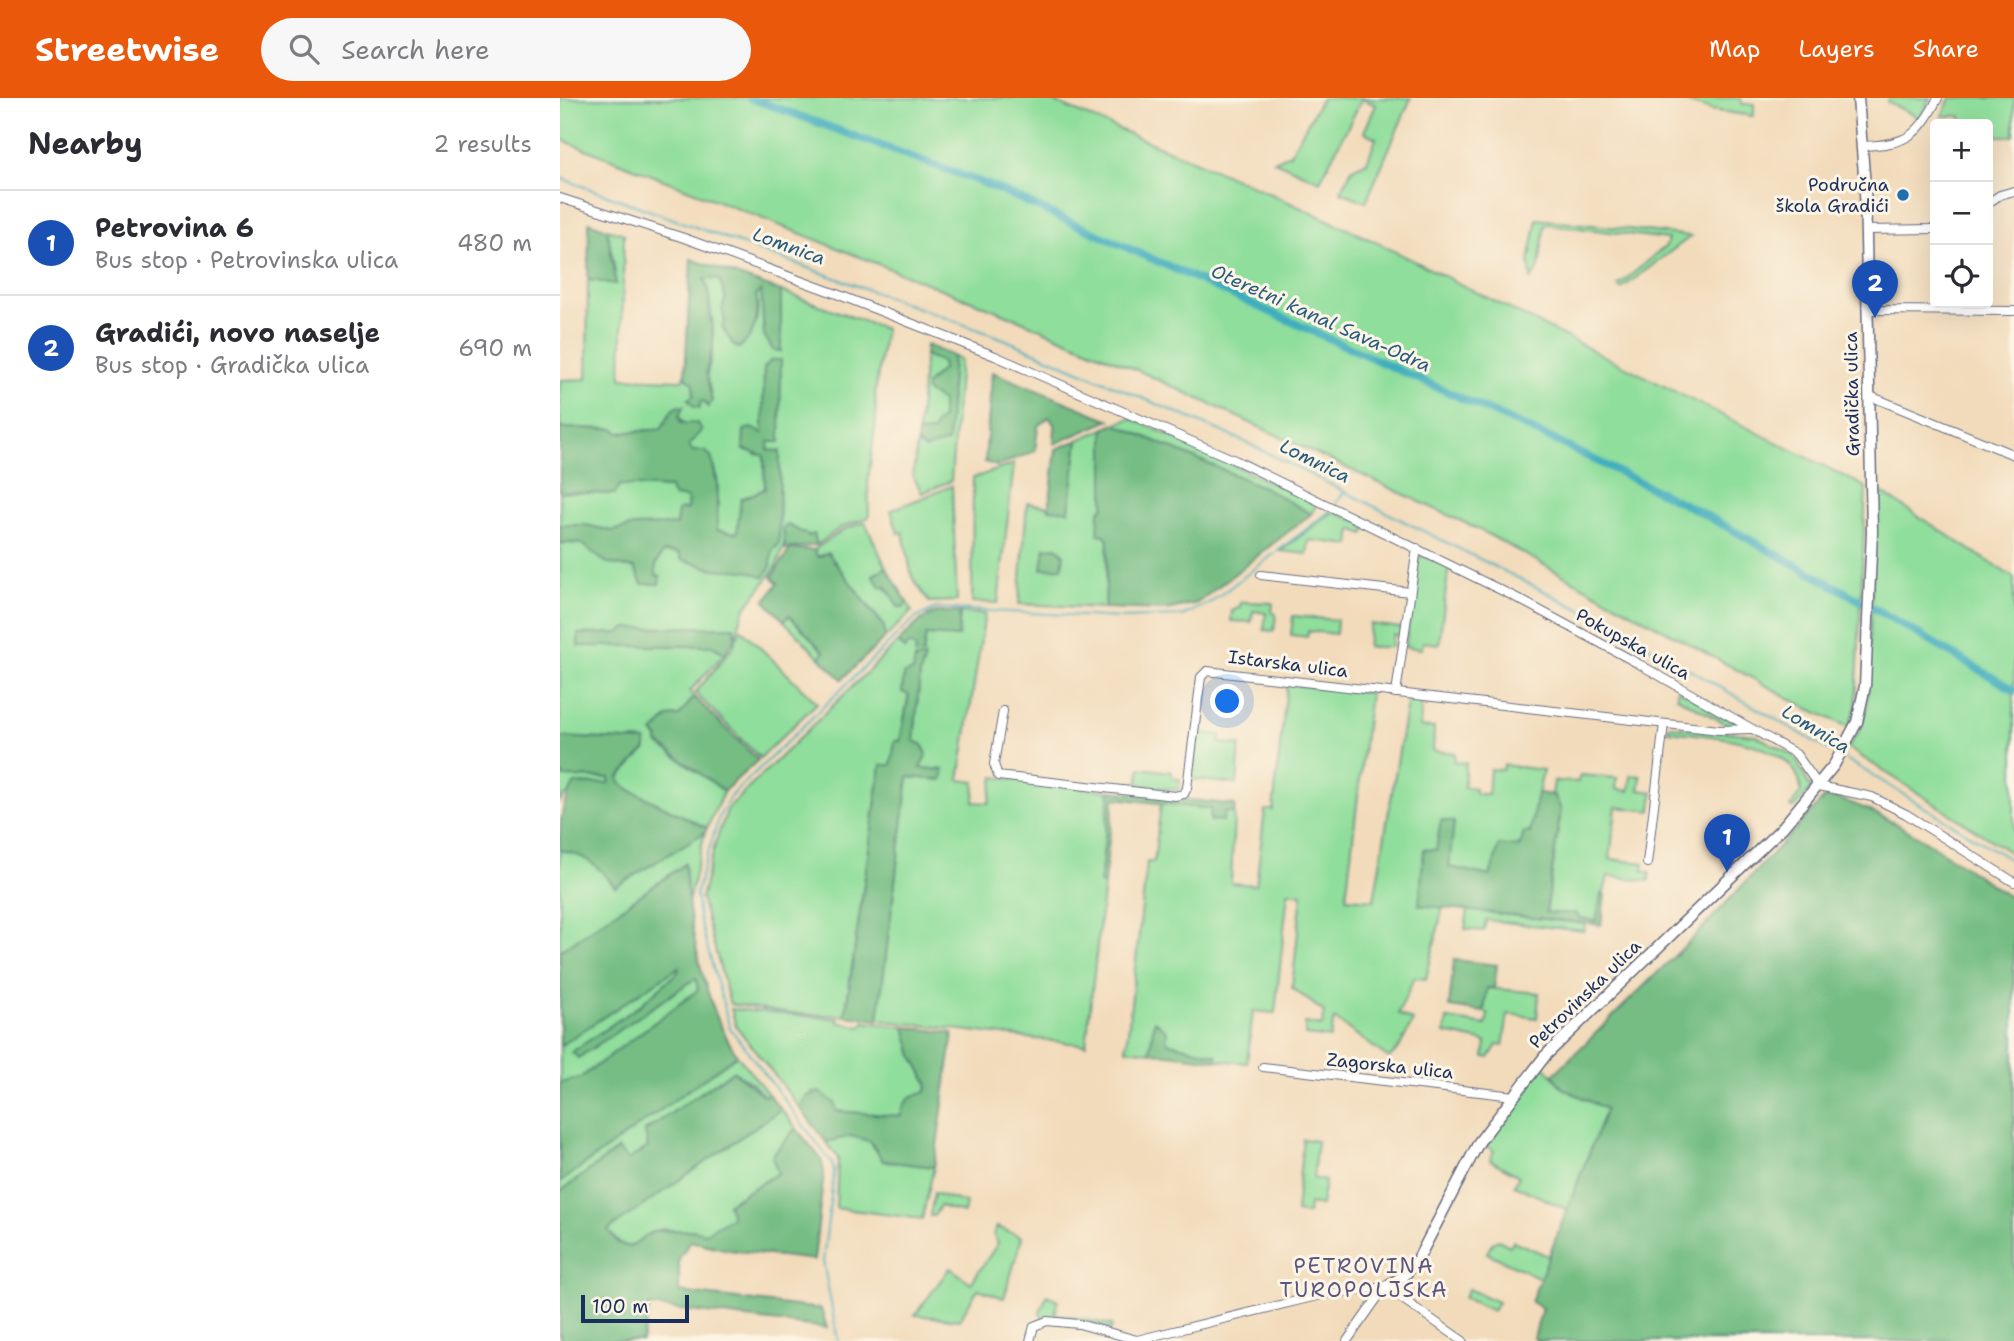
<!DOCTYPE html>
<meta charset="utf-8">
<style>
:root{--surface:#fff;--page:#f7f7f7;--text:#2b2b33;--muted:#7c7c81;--line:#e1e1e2;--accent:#ea580c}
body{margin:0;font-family:"Shantell Sans",sans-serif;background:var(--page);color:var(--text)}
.controls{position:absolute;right:21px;top:21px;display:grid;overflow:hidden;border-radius:7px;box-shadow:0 7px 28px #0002}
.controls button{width:63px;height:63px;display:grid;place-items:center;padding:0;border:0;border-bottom:2px solid var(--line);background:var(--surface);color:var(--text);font:35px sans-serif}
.scale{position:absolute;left:21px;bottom:18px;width:108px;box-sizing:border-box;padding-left:7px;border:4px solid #1b2f5e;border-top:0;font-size:19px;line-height:24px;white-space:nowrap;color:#1b2f5e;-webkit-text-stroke:5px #fcf5e5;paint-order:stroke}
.you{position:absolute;left:668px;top:604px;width:24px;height:24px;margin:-18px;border:5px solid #fff;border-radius:50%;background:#1a73e8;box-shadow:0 0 0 10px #1a73e833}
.badge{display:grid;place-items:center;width:46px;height:46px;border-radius:50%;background:var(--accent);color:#fff;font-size:23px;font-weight:700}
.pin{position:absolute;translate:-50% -58px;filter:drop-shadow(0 2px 4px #0008)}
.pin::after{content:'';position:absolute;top:37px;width:24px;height:21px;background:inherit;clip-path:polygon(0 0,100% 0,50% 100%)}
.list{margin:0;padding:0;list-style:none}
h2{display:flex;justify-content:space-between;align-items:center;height:91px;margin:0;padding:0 28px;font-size:30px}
h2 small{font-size:23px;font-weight:400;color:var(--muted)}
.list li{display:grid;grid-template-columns:46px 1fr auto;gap:21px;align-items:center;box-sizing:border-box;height:105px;padding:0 28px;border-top:2px solid var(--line)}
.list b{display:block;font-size:26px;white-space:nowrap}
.list p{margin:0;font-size:23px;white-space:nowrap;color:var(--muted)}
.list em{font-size:23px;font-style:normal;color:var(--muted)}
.icon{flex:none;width:38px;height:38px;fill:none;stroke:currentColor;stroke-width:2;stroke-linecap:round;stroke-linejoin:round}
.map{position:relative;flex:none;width:1454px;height:1243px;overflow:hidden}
header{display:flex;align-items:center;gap:42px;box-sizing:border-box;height:98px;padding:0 35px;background:var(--accent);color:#fff}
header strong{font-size:33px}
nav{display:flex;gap:38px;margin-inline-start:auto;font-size:24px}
.search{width:490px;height:63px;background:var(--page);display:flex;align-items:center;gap:18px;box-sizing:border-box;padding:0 24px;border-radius:38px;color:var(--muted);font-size:26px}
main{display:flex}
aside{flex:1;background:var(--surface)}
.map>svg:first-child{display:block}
</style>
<header>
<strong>Streetwise</strong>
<div class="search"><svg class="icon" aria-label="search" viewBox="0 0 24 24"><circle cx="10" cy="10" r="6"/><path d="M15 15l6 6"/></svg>Search here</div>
<nav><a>Map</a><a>Layers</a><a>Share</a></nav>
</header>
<main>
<aside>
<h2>Nearby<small>2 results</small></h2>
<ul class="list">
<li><span class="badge" style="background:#1a4fb4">1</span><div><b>Petrovina 6</b><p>Bus stop · Petrovinska ulica</p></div><em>480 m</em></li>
<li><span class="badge" style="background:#1a4fb4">2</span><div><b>Gradići, novo naselje</b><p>Bus stop · Gradička ulica</p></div><em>690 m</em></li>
</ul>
</aside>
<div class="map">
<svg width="1454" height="1243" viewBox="0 0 1454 1243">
<rect width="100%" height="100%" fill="#fcf5e5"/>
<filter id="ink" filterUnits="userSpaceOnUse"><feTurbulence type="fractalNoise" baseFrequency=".0143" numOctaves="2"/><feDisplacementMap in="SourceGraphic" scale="14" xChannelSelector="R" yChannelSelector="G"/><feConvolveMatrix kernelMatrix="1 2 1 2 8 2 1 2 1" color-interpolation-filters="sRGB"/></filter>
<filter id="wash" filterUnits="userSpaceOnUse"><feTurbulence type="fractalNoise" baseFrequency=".00686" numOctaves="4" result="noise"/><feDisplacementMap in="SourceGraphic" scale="28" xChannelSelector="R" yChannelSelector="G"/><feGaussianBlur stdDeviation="1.57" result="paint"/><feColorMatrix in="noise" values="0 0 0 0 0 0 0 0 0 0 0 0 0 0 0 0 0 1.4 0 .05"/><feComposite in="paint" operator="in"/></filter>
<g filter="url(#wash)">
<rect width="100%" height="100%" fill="#f2dbbb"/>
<g fill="#90de9b" stroke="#56867c" stroke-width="2">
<path d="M0 0H485L698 90 820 146 1306 389 1296 609 1288 629 1245 609 920 432 575 271 450 218 0 41Z"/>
<path d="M762 0H851L806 104 781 94 792 71 807 64 816 40 804 34 816 7 802 1 760 83 714 63 730 56Z"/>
<path d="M1113 0H1181L1182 6H1194V18L1151 12Z"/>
<path d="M1329 0H1370L1360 20 1327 4Z"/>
<path d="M1390 0H1454V38H1428V26H1401V18H1382Z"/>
<path d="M977 121 1131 138 1061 191 1058 188 1106 148 1108 141 985 126 979 169 971 181 969 163Z"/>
<path d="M47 131 64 136 61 280 122 282 125 278 133 284 134 297 139 304 151 296C142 274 152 267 153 248 154 233 150 194 144 181L159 180C161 187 165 196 165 202 163 228 167 225 186 243L195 227 196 197 202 192 203 230 221 252V193L325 231 315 295 316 322 308 381 309 419 280 430 257 447 254 437 249 438 231 429 216 469 184 512 176 537 173 529 18 537 152 548 165 555 130 593 134 599 119 618 108 619 94 635 99 641 97 645 164 693 147 730 70 692 60 684 59 679 86 651V643L0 639V445L22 446 52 466 75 470 82 486 100 478 96 477V466L103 454 119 455 122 462 152 470 191 472 204 479 212 453 219 446 220 353H208V344H219L204 270 203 335 197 333 195 356 204 357 205 391 181 401 180 433 170 435 157 432C157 410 164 368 144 353H132L129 347 133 340 119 318 123 309 109 318 101 331 59 335 54 331 0 330V282L27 281 28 182 39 183 55 173Z"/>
<path d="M365 257 382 264 383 271 370 282 366 293 382 302V322L373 334 358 335Z"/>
<path d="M393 258 400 261 391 383 362 395 353 378 357 346 365 351 388 344Z"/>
<path d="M571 320 757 406 751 416 705 390 555 326Z"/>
<path d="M544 331V408L538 436 545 437 548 442 545 510 459 506 467 405 509 412 518 342Z"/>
<path d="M454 366 438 505 412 504 413 380Z"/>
<path d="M59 387 110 390 128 399 127 412 116 428H74L52 433 26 427H0V394L55 396Z"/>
<path d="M392 388 397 503 369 504 352 479 343 434 338 435 331 412Z"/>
<path d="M1316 391 1454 480V757L1288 650 1300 631 1307 609Z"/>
<path d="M774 413 807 429 804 436 792 431 790 447 749 442 747 456 720 453Z"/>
<path d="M305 424 326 469 313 477 343 509 347 504 352 513 325 540 322 525 268 456 257 459 254 452 283 432Z"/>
<path d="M863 458 889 468 879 546 863 544 862 551 845 549 859 459Z"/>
<path d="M681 504 713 505 712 515 716 516 714 533 704 532 706 515 693 513 691 524 671 523 672 513 680 509Z"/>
<path d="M400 514 425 516 399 682 415 684 414 704 429 705 434 679 550 693 540 785 544 786 526 947 318 922 348 679 382 682 383 672 360 670 366 654 362 646 354 643 360 575 353 573 340 643 335 644 332 667H321L285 918 228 915 170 906 141 800 156 743 168 710 338 544 344 551 349 546 356 550 366 537 397 539Z"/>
<path d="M229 517 264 554 260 560 224 523Z"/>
<path d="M733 518 777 522 776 536 748 533 747 539 731 537Z"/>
<path d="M810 526 842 530 841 538 833 537 832 549H807Z"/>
<path d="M181 531 257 605 200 660 135 595 173 549Z"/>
<path d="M727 586 810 595 786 800 814 802 848 599 862 600 860 629 874 630 873 653 895 655 894 664 906 665 904 689 915 690V696H928L930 671 943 672 944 667 983 672 970 735 930 778 888 769 894 725 876 753 859 806 883 809 866 881 854 880 838 916 853 923 839 950 829 960 774 921 770 940 745 937V925L762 928 764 914 732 890 742 796 728 794 715 915 693 913 687 965 656 962V957L606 944 594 924 590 954 566 951 587 764H594L601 705 651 711V723L664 714 674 715 671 785 696 787 705 712H713Z"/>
<path d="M1117 591 1181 627 1175 631 1117 599Z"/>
<path d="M1109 628 1195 637 1234 658 1251 691 1235 710 1230 709 1241 694C1241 642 1146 637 1108 633Z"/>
<path d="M636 634 661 637 660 645 680 647 677 686 632 681Z"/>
<path d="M580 670 612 674V680L620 681 619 692 578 687Z"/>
<path d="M0 675 5 679 50 680V685L5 697 0 704Z"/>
<path d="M1020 677 1057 680 1056 691 1069 693 1071 677 1081 678 1079 692 1093 694 1091 713 1056 709 1050 761 1084 765 1083 773 1090 774 1089 783 1048 778 1037 823 986 816 1001 711 992 697 994 683 1018 684Z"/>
<path d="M145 734 128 805 125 766 0 853V752C26 757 39 768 55 789Z"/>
<path d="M908 812 1025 826 1024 833 926 822 924 833 905 831Z"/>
<path d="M119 868 118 874 79 908 12 954 19 959 136 879 138 892 20 980 0 985V948Z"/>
<path d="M927 890 979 895 977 920 948 916 943 948 937 947 929 960 924 959 926 944 885 935 887 921 926 927 928 915 924 914Z"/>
<path d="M171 911 279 921 278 924 301 929 304 924 345 929 353 958 368 986 366 994 352 998 341 1019 276 1013 253 994 240 1010 176 928Z"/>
<path d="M177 957 208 996 204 998 193 986 173 973 85 1033 89 1049 68 1063 58 1051 0 1094V1084Z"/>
<path d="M983 966 1002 990 1046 1011 1008 1112 954 1087 959 1078 930 1062 934 1053 923 1046Z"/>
<path d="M221 1011 236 1030 212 1058 218 1075 168 1105 172 1119 145 1135 103 1131 94 1133 69 1149 59 1145 47 1132Z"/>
<path d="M291 1038 310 1043 323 1063 374 1069 362 1121 276 1110 278 1060 266 1044Z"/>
<path d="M743 1041 757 1043 753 1080 765 1083 761 1108 749 1106 748 1116 736 1114Z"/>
<path d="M374 1095 406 1105 404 1115 380 1108 374 1118H370Z"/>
<path d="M437 1129 462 1139 444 1200 418 1191 399 1222 355 1217 390 1170 411 1185 438 1145 433 1136Z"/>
<path d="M938 1142 950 1148 953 1143 991 1159 982 1181 927 1155 932 1145Z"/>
<path d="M908 1191 938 1204 933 1213 904 1200Z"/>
<path d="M487 1197 498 1202 495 1216 552 1227 551 1232 482 1220 480 1214Z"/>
</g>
<g fill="#74bd83" stroke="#487670" stroke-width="2">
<path d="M29 124 47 131 56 186 28 182Z"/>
<path d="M131 161 221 193V253L213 252 204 237 201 192 196 197C201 216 194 239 179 250L174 248 162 229 165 223 162 211 166 199 159 181H144L148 190 153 246 146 274 152 303 148 309 143 303 140 304V310L134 309 128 301 134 297 133 285 125 278Z"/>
<path d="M366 247 393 258 388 344 365 351 357 346 358 335 373 334 376 325 382 321V303L366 293V287L383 271 382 264 365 257Z"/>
<path d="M211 262H221L220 344H209L208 352 220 353 219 446 212 453 211 468 204 479C185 469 169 474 149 470 139 467 133 463 122 462L119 455 103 454 96 466V477L100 478 99 486H82L75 470C66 468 54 468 46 464 24 452 31 442 0 445V427H26L52 433 74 428 116 427 118 412 127 411 128 400 113 398 110 390 60 387 55 396 0 394V330L54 331 59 335 101 331 112 312 119 308 123 309 119 318 121 325H137L142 332 129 347 132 353H144L151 358 157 386V432L177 435 181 401 205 391 204 358 183 351 184 332 191 330 203 335 204 270Z"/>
<path d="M432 274 550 322 494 346 495 328 489 319 478 328 475 353 437 368 425 364Z"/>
<path d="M555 326 705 390 751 416 637 505 606 512 545 510 548 442 545 437 538 436 539 414 544 408V331Z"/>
<path d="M518 342 509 413 489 411 496 351Z"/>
<path d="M228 427 249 438 254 436 257 447 225 451 223 430Z"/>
<path d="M497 449 504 457 502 470 482 471 485 450Z"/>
<path d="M230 451 254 452 258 459 268 455 324 529 325 540 282 581 260 560 264 554 229 517 224 523 205 503 218 485 212 479Z"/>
<path d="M326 469 347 504 343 509H338L326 488 321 490 313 478Z"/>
<path d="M376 514H400L398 539 366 537 363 557 355 556 356 550 349 546 344 551 338 544 361 522Z"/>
<path d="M174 529 175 541 165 555 152 548H18V536L58 535 66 530Z"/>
<path d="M365 560 360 576 354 643 362 646 367 657 360 670 384 672 382 682 348 679 318 922 285 918 321 667H331L335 643H340L349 597 342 594 344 576 353 573 355 561Z"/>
<path d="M134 599 198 662 164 693 97 644 99 640 93 635 108 619 119 618Z"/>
<path d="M0 639 86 643V651L59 679 60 684 70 692 147 730 145 734 55 789C39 768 26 757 0 752 0 723 0 710 14 686L49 685 50 680 4 679 0 675Z"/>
<path d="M550 693 675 707 674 715 664 714 663 723 650 722 651 711 554 700 544 786 540 785Z"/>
<path d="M977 695 994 697 1001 711 986 815H1016L1019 820 1036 823 1041 796 1045 797 1041 827 859 807 864 751 876 752 881 722 894 724 889 769 930 778 939 747 960 749 964 734 970 735Z"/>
<path d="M1266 698C1325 709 1403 769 1454 802V1243H977L974 1240 982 1210 971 1204 1046 1011 1002 990 993 977 1138 835Z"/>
<path d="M125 766C127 822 145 911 177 957L0 1084V985L20 980 138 892 136 880 18 960 12 954 79 908 118 874 119 869 0 948V853Z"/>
<path d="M894 862 937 867 934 890H927L924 914 889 909Z"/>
<path d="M594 923 607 933 606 944 657 957 656 962 590 954Z"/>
<path d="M345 929 393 935 374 1069 323 1063 310 1043 291 1038 266 1044 240 1010 247 998 259 994 275 1005 276 1013 341 1018C343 1002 351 998 366 994L368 986 353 958Z"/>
<path d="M173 973 204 998 208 996 221 1011 48 1132 58 1145 69 1149 94 1133 134 1132 145 1135 172 1119 168 1106 218 1075 212 1058 236 1030 261 1061 264 1074 254 1162 169 1152 130 1143 119 1161V1194L261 1211 267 1230 90 1208 82 1243H0V1094L58 1051 68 1062 88 1049 85 1033Z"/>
</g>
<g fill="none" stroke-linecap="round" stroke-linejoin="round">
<g stroke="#3fadbe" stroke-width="2">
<path d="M0 80 444 241 681 342 1052 527 1276 656"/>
<path d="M776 405 784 394"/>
<path d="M1284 660 1454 764"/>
<path d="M278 1243 263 1163 274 1074 272 1065 170 930 139 820 136 795 159 719 170 699 354 521 376 510 561 520 622 518 651 504 770 413"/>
</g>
<g stroke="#3fadbe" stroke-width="8">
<path d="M190 0 426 86 994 342 1138 413 1303 504"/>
<path d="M1312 509 1454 592"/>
</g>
</g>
</g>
<g filter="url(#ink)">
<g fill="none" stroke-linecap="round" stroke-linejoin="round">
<defs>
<g id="minor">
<path d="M1303 48C1346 46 1358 39 1378 0"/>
<path d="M0 100 124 140 274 195 435 258 677 363 955 499 1079 566 1236 656 1259 688 1312 699 1346 716 1454 784"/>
<path d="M1428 105 1440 97 1454 93"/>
<path d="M1306 132 1375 131"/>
<path d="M1308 212 1454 213"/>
<path d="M1310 298 1454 357"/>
<path d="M701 477 850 494"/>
<path d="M836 595 857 450"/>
<path d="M443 613 434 666 438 678 615 698 624 696 627 690 641 579 647 573 1159 632 1192 631"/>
<path d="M1087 765 1104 626"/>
<path d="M703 969 954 998"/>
<path d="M825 1189 903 1243"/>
<path d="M470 1243 474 1228 487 1223 519 1226 577 1242 765 1196 825 1189"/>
<path d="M787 1243 825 1189"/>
</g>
<path id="tertiary" d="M825 1189 844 1178 857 1163 919 1044 985 958 1222 730 1274 667 1297 624 1305 588 1312 434 1305 89 1298 0"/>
</defs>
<use href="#minor" stroke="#666b7f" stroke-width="10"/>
<use href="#tertiary" stroke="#666b7f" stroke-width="13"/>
<use href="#minor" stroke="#fff" stroke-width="8"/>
<use href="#tertiary" stroke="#fff" stroke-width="10"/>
</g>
</g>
<circle fill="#1f6fb2" stroke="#fcf5e5" stroke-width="2.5" cx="1343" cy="97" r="7"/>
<g text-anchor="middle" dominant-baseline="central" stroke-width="6" stroke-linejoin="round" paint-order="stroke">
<g font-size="18" fill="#1b2f5e" stroke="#fcf5e5" text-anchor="end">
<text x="1329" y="87">Područna<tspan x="1329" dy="21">škola Gradići</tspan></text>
</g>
<g font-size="18" fill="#1b2f5e" stroke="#fcf5e5">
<text transform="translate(1292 296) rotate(-91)">Gradička ulica</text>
<text transform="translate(1073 546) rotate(29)">Pokupska ulica</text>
<text transform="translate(728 566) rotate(7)">Istarska ulica</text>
<text transform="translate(1025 896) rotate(-44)">Petrovinska ulica</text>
<text transform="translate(830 968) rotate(6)">Zagorska ulica</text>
</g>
<g font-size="19" font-style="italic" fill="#285b80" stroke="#fcf5e5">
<text transform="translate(229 148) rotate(20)">Lomnica</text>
<text transform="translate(761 220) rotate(24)">Oteretni kanal Sava-Odra</text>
<text transform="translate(755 363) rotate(26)">Lomnica</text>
<text transform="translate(1256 631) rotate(31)">Lomnica</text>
</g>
<g font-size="21" letter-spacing="2" fill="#5b5783" stroke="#fcf5e5">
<text x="804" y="1168">PETROVINA<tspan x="804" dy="24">TUROPOLJSKA</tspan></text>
</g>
</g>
</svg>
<div class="controls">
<button>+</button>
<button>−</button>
<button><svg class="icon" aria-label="locate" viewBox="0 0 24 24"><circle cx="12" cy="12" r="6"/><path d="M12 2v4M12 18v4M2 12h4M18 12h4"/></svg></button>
</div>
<div class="scale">100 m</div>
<div class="you"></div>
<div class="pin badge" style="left:1167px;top:774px;background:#1a4fb4">1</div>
<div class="pin badge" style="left:1315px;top:220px;background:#1a4fb4">2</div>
</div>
</main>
